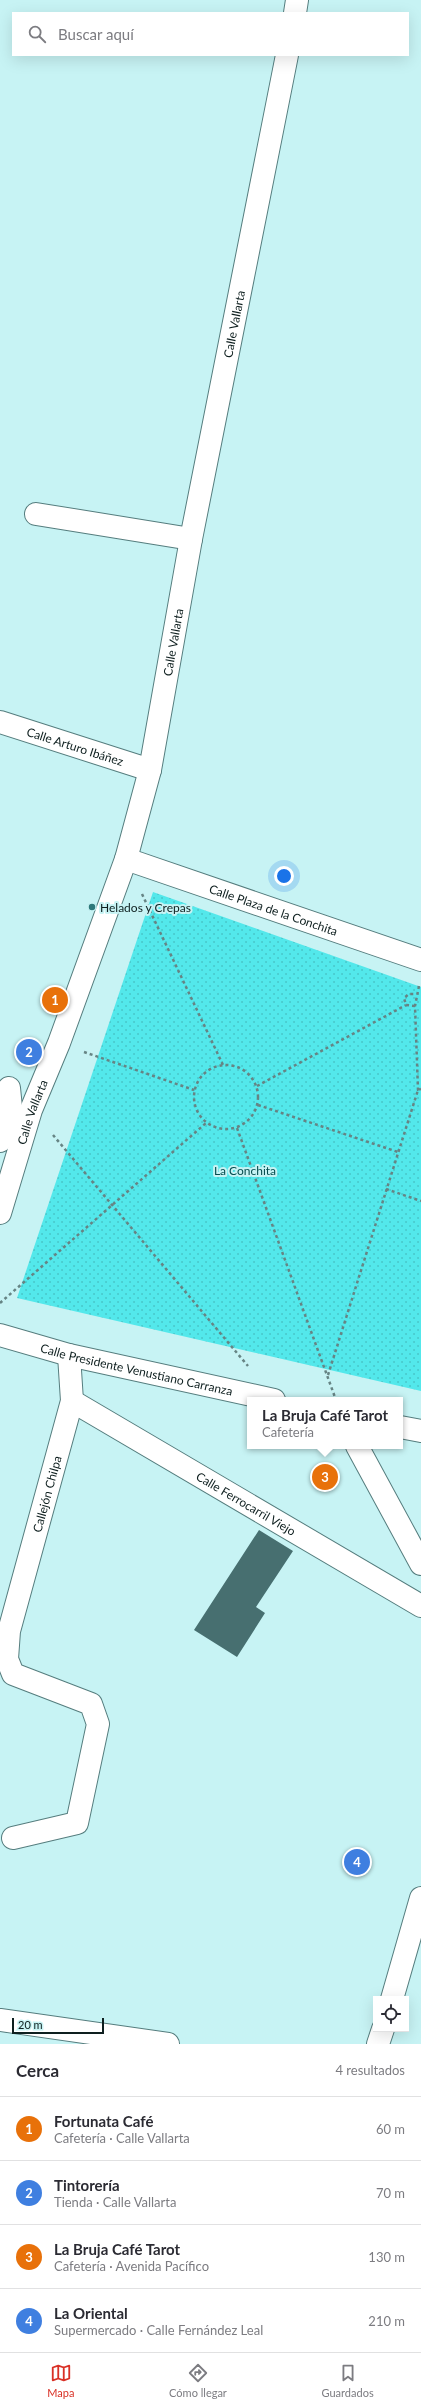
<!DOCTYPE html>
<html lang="es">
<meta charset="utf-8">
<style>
:root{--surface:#fff;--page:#f2f2f3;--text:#2b2b33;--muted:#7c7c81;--line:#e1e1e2;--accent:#d93025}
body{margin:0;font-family:Lato,sans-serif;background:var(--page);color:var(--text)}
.controls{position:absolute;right:12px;bottom:12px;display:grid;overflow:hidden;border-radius:0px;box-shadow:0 4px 16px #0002}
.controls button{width:36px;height:36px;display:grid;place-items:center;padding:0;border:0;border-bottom:1px solid var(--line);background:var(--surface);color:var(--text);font:20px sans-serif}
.scale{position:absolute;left:12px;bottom:10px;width:92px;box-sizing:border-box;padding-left:4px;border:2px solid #0e1f1f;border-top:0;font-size:11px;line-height:14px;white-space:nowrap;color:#0e1f1f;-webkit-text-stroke:3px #c7f3f4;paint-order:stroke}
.you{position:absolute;left:284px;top:876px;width:14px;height:14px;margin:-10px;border:3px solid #fff;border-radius:50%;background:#1a73e8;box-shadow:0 0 0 6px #1a73e833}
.badge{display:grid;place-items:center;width:26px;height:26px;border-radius:50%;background:var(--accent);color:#fff;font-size:13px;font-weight:700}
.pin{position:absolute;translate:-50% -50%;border:2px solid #fff;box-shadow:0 1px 4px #0006}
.popup{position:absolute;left:247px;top:1397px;width:156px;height:52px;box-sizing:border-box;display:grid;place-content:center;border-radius:0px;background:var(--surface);filter:drop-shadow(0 1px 3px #0005);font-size:13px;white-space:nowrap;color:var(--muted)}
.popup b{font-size:15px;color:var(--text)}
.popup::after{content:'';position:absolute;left:50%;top:100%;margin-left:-8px;border:8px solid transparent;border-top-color:var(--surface)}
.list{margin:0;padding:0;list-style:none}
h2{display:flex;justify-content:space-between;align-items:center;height:52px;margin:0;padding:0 16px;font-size:17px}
h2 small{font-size:13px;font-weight:400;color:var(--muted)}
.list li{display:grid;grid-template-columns:26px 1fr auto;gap:12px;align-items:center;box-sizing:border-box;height:64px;padding:0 16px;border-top:1px solid var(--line)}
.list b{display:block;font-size:15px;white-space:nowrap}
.list p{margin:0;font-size:13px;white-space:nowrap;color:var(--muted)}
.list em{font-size:13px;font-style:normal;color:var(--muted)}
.icon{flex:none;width:22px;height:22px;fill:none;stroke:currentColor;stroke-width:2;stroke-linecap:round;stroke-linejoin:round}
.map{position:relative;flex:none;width:421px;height:2044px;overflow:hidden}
.search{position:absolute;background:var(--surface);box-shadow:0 4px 16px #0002;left:12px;right:12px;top:12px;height:44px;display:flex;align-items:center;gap:10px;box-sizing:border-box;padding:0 14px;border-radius:0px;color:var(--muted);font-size:15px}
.sheet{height:308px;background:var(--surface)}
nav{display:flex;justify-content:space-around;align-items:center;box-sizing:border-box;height:56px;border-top:1px solid var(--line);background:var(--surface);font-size:11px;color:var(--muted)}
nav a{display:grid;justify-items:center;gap:2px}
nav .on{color:var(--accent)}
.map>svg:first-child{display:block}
</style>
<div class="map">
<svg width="421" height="2044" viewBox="0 0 421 2044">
<defs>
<pattern id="grass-dots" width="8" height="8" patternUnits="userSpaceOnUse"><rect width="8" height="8" fill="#53e8eb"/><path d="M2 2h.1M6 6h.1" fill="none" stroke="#47c7c9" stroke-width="1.8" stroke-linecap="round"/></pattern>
</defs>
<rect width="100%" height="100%" fill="#c7f3f4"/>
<path fill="url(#grass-dots)" d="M153 892 421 987V1391L17 1298Z"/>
<path fill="#476f70" d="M259 1530 293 1551 256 1607 265 1613 237 1657 194 1630Z"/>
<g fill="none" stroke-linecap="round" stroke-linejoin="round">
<defs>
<g id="minor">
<path d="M295 13 297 0"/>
<path d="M36 514 191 539"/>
<path id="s1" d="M0 722 150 770"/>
<path id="s2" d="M126 859 421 960"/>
<path d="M0 1141 11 1108 9 1088"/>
<path id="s3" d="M0 1213 31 1110 59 1043 126 859 150 770 191 539 287 55"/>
<path id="s4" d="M0 1335 69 1355 274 1400"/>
<path id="s5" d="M72 1401 421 1606"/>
<path d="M400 1427 421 1431"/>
<path d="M357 1446 421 1564"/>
<path id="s6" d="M13 1838 77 1823 98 1724 91 1704 13 1674 7 1659 9 1631 72 1401 69 1355"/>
<path d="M392 1999 421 1898"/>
<path d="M0 2020 168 2044"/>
<path d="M378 2044 383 2029"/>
</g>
</defs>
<use href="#minor" stroke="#557d7e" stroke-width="24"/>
<g stroke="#668484" stroke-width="2.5" stroke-dasharray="3 3" stroke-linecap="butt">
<path d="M142 894 223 1065"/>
<path d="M419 986 415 1006 418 1090 421 1091"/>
<path d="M415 1006 406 1005 404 998 409 994H416"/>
<path d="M84 1052 194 1090"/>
<circle cx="226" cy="1097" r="32"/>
<path d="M257 1086 406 1005"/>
<path d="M258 1105 398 1152"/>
<path d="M237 1128 336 1400"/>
<path d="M53 1135 248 1366"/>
<path d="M386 1189 421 1201"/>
<path d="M0 1303 206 1123"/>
<path d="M328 1375 418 1090 421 1089"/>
</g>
<use href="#minor" stroke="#fff" stroke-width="22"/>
</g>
<circle fill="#2e787a" stroke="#c7f3f4" stroke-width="1.5" cx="92" cy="907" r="4"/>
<g text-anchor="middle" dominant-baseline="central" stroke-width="4" stroke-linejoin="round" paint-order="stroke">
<g font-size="12" fill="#0e1f1f" stroke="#c7f3f4">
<text stroke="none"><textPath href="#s3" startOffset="922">Calle Vallarta</textPath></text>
<text stroke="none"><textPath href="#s3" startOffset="598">Calle Vallarta</textPath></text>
<text stroke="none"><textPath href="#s1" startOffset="79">Calle Arturo Ibáñez</textPath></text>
<text stroke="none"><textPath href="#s2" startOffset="156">Calle Plaza de la Conchita</textPath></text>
<text stroke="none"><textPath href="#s3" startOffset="106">Calle Vallarta</textPath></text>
<text stroke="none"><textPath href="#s4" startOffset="141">Calle Presidente Venustiano Carranza</textPath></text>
<text stroke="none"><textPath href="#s6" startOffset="458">Callejón Chilpa</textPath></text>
<text stroke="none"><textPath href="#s5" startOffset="202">Calle Ferrocarril Viejo</textPath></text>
</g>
<g font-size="12" fill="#0e1f1f" stroke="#c7f3f4" text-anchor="start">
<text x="100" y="907">Helados y Crepas</text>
</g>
<g font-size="12" fill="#054c4e" stroke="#c7f3f4">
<text x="245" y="1170">La Conchita</text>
</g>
</g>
</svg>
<div class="controls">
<button><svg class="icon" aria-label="locate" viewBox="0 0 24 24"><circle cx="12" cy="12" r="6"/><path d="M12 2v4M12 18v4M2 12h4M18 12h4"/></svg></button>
</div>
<div class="scale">20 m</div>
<div class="you"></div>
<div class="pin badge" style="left:55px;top:1000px;background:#e8710a">1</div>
<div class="pin badge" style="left:29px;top:1052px;background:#3f7fe0">2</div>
<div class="pin badge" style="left:325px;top:1477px;background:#e8710a">3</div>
<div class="popup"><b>La Bruja Café Tarot</b>Cafetería</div>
<div class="pin badge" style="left:357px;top:1862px;background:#3f7fe0">4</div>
<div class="search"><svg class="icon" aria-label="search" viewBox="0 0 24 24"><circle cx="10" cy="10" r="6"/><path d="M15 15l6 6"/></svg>Buscar aquí</div>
</div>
<section class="sheet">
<h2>Cerca<small>4 resultados</small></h2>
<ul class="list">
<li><span class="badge" style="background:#e8710a">1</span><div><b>Fortunata Café</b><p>Cafetería · Calle Vallarta</p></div><em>60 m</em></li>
<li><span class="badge" style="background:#3f7fe0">2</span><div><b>Tintorería</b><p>Tienda · Calle Vallarta</p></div><em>70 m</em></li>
<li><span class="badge" style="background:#e8710a">3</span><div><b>La Bruja Café Tarot</b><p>Cafetería · Avenida Pacífico</p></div><em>130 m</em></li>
<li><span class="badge" style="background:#3f7fe0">4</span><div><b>La Oriental</b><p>Supermercado · Calle Fernández Leal</p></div><em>210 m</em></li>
</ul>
</section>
<nav>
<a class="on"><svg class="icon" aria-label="map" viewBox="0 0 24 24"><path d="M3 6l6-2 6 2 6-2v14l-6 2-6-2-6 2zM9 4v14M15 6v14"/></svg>Mapa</a>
<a><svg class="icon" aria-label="directions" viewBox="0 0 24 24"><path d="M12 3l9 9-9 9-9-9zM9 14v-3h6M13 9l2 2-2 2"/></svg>Cómo llegar</a>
<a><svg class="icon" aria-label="saved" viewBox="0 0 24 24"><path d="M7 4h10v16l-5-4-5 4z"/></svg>Guardados</a>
</nav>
